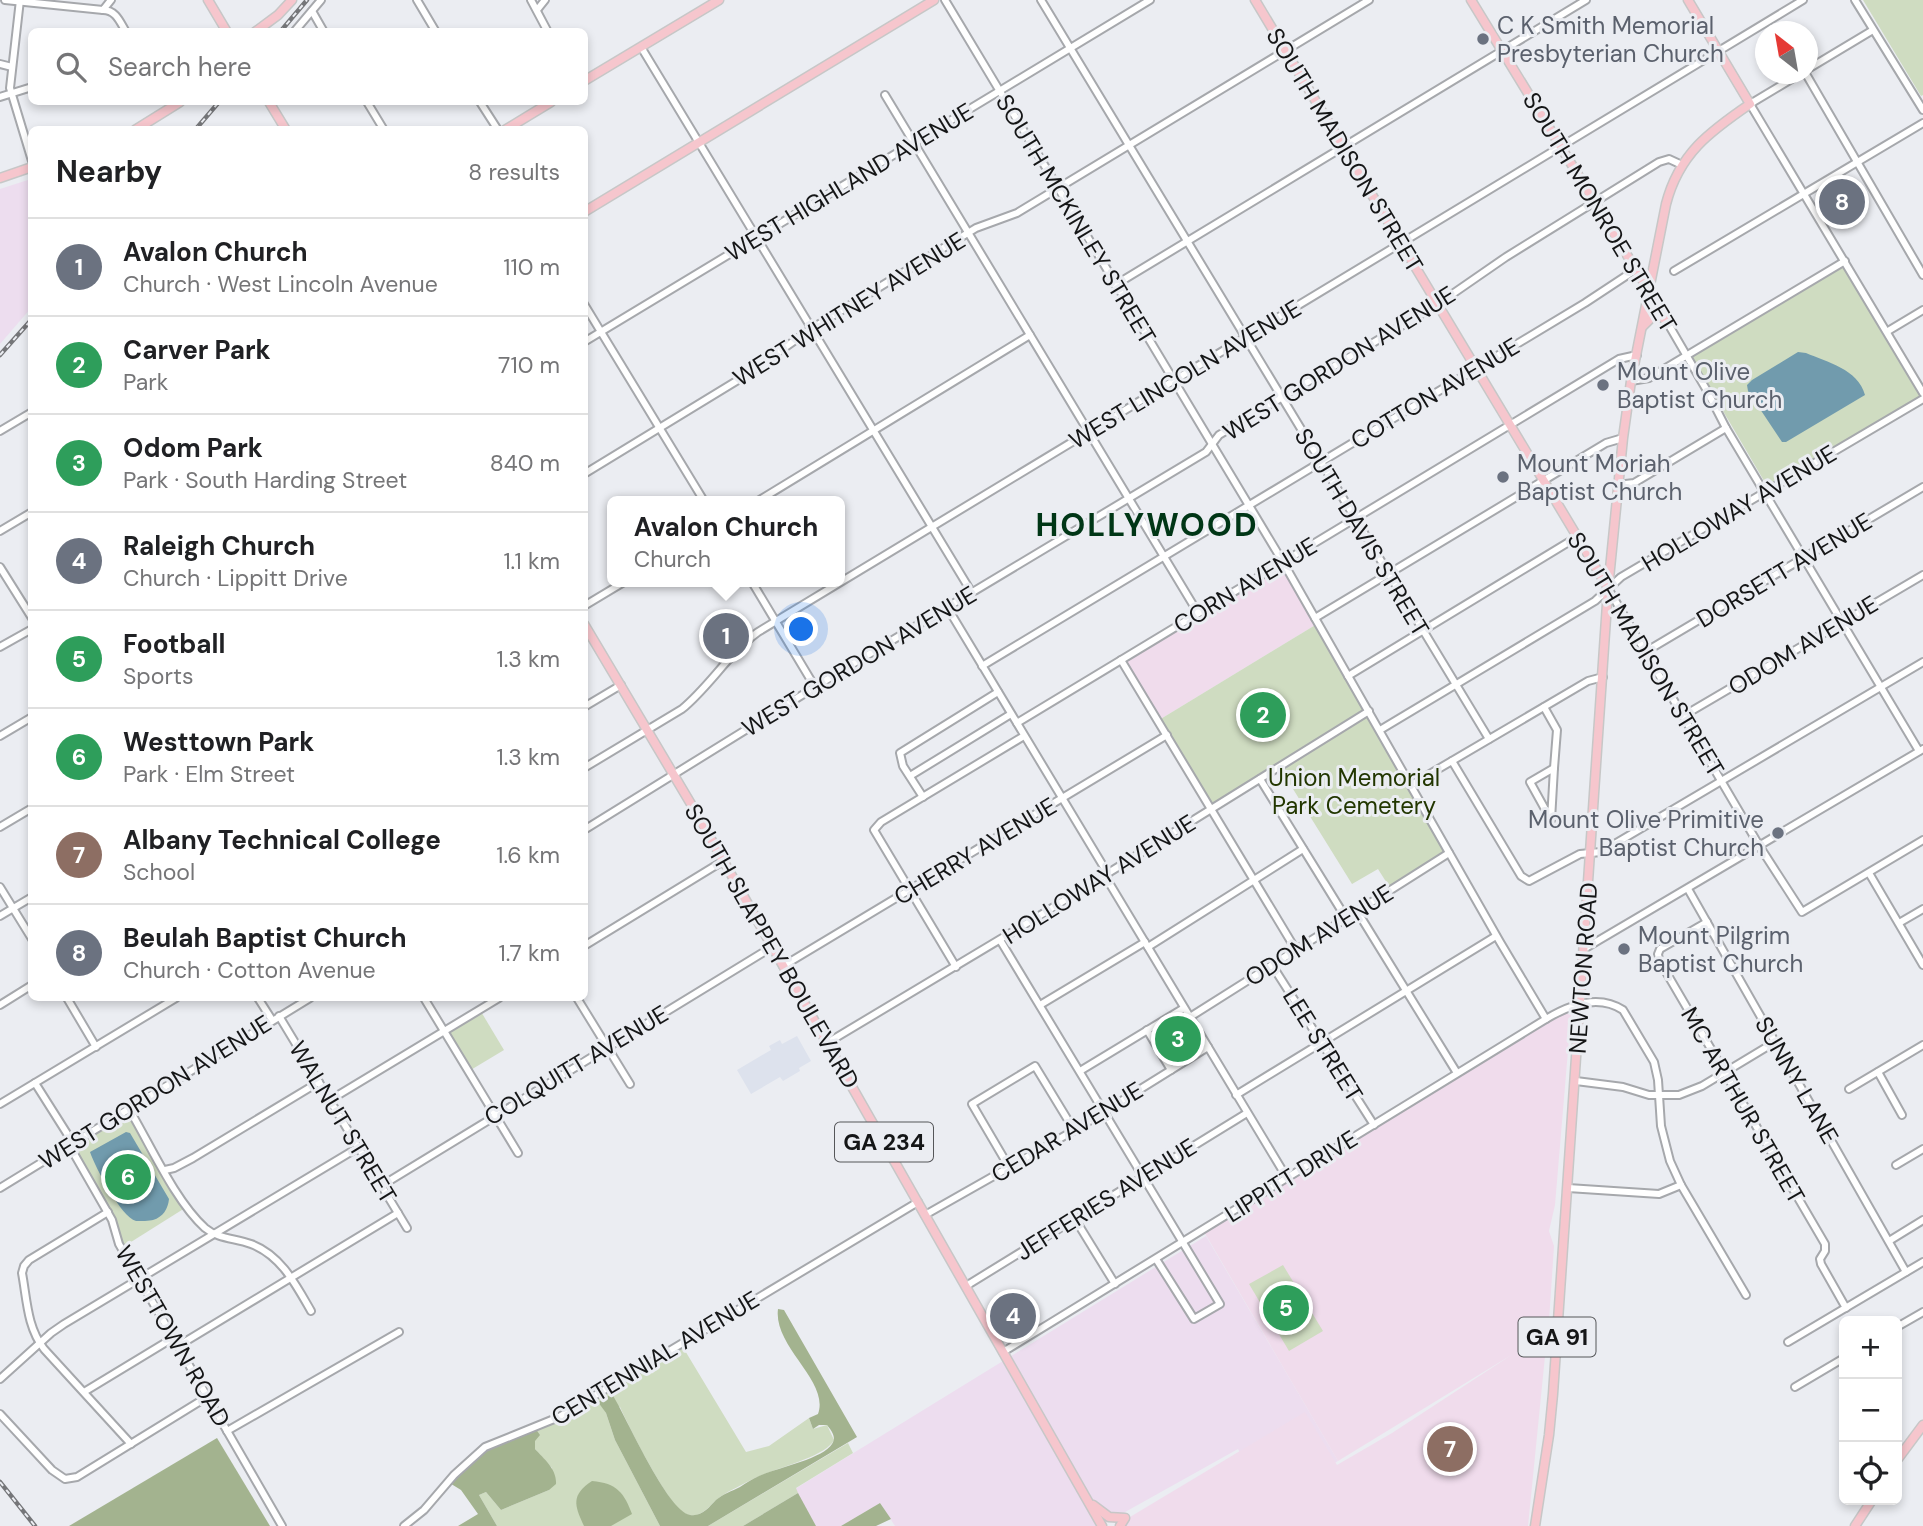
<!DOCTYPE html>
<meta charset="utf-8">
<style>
:root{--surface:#fff;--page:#f2f2f2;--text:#202124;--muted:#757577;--line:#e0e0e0;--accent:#d93025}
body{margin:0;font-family:"DM Sans",sans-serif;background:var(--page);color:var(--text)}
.controls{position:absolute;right:21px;bottom:21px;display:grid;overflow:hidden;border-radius:10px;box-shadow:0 4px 10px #0003}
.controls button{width:63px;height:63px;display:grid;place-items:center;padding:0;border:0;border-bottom:2px solid var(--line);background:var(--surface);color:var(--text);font:35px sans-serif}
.compass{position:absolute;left:1755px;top:21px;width:63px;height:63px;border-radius:50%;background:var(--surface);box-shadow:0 4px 10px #0003;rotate:329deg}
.you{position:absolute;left:802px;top:630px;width:24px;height:24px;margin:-18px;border:5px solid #fff;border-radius:50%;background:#1a73e8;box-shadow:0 0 0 10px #1a73e833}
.badge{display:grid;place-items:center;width:46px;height:46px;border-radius:50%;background:var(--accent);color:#fff;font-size:23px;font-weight:700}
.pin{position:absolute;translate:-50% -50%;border:4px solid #fff;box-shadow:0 2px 7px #0006}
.popup{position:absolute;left:607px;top:496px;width:238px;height:91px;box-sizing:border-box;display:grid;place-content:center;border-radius:10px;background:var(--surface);filter:drop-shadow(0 2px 5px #0005);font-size:23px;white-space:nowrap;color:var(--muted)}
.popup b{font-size:26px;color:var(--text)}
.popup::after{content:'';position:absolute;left:50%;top:100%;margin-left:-14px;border:14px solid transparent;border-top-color:var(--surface)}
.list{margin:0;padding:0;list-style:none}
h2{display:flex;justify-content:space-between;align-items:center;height:91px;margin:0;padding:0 28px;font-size:30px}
h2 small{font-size:23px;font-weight:400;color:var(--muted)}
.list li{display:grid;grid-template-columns:46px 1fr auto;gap:21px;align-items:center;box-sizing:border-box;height:98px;padding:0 28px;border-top:2px solid var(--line)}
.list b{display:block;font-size:26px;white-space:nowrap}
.list p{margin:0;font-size:23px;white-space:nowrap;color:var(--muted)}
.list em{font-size:23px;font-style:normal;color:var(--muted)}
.icon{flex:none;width:38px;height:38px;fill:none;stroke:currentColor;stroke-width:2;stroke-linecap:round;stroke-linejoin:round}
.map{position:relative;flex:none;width:1923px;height:1526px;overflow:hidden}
.search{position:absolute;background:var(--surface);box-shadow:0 4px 10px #0003;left:28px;top:28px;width:560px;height:77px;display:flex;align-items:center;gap:18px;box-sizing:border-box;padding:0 24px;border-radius:10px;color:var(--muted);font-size:26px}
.panel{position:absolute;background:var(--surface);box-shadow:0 4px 10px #0003;left:28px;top:126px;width:560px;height:875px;border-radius:10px}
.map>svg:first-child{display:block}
</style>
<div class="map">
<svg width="1923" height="1526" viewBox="0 0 1923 1526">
<rect width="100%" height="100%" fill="#ebedf2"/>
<path fill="#dde2ed" d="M797 1036 811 1061 799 1068 800 1071 783 1081 780 1077 751 1094 737 1070 771 1050 769 1046 780 1040 782 1044Z"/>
<g fill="#edddef">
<path d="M31 179V308L0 344V189Z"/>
<path d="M1206 1236 1338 1461 1268 1503 1238 1449 1100 1526H895L880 1503 841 1526H816L795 1489Z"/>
</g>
<g fill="#f0dcec">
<path d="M1282 564 1317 624 1159 720 1124 659Z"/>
<path d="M1565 1013 1571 1015 1555 1205 1549 1231 1554 1246 1547 1351 1515 1352 1545 1356 1528 1526H1115L1305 1412 1337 1465 1392 1433 1513 1354 1338 1461 1203 1230Z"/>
</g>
<g fill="#cfdcc1">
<path d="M1863 0H1923V95L1921 96Z"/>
<path d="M1845 261 1923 393V398L1767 486 1699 370 1687 355Z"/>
<path d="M1317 624 1367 710 1212 807 1159 720Z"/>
<path d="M1368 713 1447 852 1390 888 1378 869 1352 884 1280 768Z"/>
<path d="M1184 1009 1207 1047 1171 1069 1148 1031Z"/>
<path d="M480 1010 504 1050 469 1071 445 1031Z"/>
<path d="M129 1110 185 1208 123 1247 70 1146Z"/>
<path d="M1283 1265 1323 1331 1289 1351 1249 1284Z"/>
<path d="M681 1344 746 1452 769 1446 809 1418 813 1429 827 1425 834 1440C826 1457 772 1469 753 1479 742 1485 730 1490 720 1497 709 1505 700 1522 684 1513 667 1503 629 1427 620 1407L599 1402 606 1413 615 1440 660 1526H497L479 1495 486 1492 501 1510 549 1490 552 1468 535 1449V1428Z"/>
<path d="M848 1443 853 1453 796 1488 798 1493 743 1526H708Z"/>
</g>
<g fill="#a3b38f">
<path d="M778 1309 784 1310 857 1437 708 1526H660L615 1440 606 1413 598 1402 612 1394C626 1416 667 1511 690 1515 702 1517 709 1507 716 1500 723 1494 732 1491 740 1487 746 1483 752 1479 759 1476 776 1468 823 1459 832 1444 837 1437 831 1430 827 1425H819L813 1429 809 1418 818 1414C830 1381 773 1347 778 1309Z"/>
<path d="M535 1428 540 1435 535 1441V1449C544 1459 557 1469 556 1484L549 1490 501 1510 486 1492 479 1495 497 1526H458L478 1514 461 1490 448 1482 485 1447Z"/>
<path d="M217 1438 270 1526H69Z"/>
<path d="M592 1481C617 1483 624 1493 632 1514L611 1526H584C574 1505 571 1495 592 1481Z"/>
<path d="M798 1493 816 1526H743Z"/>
<path d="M880 1503 891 1519 876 1526H841Z"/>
</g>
<g fill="#719bad">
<path d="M1798 352 1806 353C1827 362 1858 369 1865 395L1786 442H1782L1748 391 1747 385 1752 380Z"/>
<path d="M126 1132 130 1133 169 1199C168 1209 163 1217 153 1220 150 1221 140 1221 136 1221 121 1217 95 1167 90 1152Z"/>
</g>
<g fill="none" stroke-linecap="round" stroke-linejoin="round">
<defs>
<g id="minor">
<path d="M5 0 103 10 111 0"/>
<path d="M20 0 10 88 32 161"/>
<path d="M417 0 436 32"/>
<path d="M531 0 548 32"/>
<path d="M945 0 1283 562 1500 942 1546 1019"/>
<path d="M1041 0 1489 739"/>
<path d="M1855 0 1923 110"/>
<path d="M103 10C116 10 120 22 126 32"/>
<path d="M537 10 545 0"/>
<path d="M312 11 324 32"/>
<path d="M294 32 321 0"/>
<path d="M641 47 972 593"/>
<path d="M0 64 12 67"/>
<path d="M1808 69 1873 30"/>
<path d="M1800 74 1750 104 1923 393"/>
<path d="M1806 74 1923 275"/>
<path d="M885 95 1198 613"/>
<path d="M0 97 32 87"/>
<path d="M367 102 384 130"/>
<path d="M480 102 498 130"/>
<path d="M1674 271 1923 123"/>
<path d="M1115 285 1586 0"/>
<path d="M1649 291 1706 389 1726 428 1919 751"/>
<path d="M584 304 704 501"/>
<path d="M1888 331 1923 310"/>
<path d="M584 342 1150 0"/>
<path d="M1631 381 1649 378 1845 261"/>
<path d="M0 431 32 412"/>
<path d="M584 474 743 377 811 329 976 228 1017 213 1369 0"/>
<path d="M1617 485 1634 483 1726 428"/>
<path d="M758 501 1030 335"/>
<path d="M0 531 32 512"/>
<path d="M0 567 32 618"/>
<path d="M752 582 815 687"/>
<path d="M1609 590 1760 847 1802 912 1923 840"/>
<path d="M584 606 624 582"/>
<path d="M947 607 1108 874"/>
<path d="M1315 618 1606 443 1623 438"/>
<path d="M0 647 32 629"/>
<path d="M1645 652 1923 487"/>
<path d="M1121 660 1296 950"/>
<path d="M982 666 1585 303 1635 270"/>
<path d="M1348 676 1577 537"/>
<path d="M584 707 621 685"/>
<path d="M1544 707 1557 730 1554 768"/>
<path d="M1683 716 1923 575"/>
<path d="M1017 723 1619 359 1637 355"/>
<path d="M1380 730 1595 601 1621 577 1923 399"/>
<path d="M0 736 32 717"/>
<path d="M1452 761 1521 876 1529 881 1580 854 1601 852 1923 662"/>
<path d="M584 768 682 709C710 686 728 654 758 632L1803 0"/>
<path d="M1554 768 1551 820 1530 782Z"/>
<path d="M910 776 1011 714"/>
<path d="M1260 779 1346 918"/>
<path d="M1411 785 1588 681 1603 677"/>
<path d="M923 797 903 766 900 753 998 692"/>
<path d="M0 827 32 808"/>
<path d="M584 830 836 674 1206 452 1219 435 1438 304 1506 257 1659 162 1669 159 1682 165"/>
<path d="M1869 873 1923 965"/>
<path d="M1105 876 1287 1178"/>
<path d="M0 887 32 939"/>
<path d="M1688 889 1906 1272"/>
<path d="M1357 911 1457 1073"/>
<path d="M0 916 32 897"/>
<path d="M1707 922 1660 949 1658 954 1659 960 1825 1244V1251L1820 1259 1821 1264 1846 1308"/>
<path d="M1899 923 1923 909"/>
<path d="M1000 940 1220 1304 1194 1319 1156 1259"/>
<path d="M584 946 723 861"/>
<path d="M1148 947 1303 849"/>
<path d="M1584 949 1923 749"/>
<path d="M1272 965 1374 1125"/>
<path d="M783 966 1167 735"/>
<path d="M956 967 874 830 881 822 1024 736"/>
<path d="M67 998 96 1047"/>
<path d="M258 998 272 1020"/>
<path d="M424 998 518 1153"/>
<path d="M577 998 630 1084"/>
<path d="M0 1005 32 985"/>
<path d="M1040 1005 1145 942"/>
<path d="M279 1016 407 1228"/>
<path d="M1190 1017 1449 853"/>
<path d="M1147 1030 1171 1070"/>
<path d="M827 1043 1039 916 1369 711"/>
<path d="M1080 1071 1184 1008"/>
<path d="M1878 1072 1902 1115"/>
<path d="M1576 1081 1623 1087 1649 1095H1679L1702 1086 1775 1042"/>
<path d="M35 1083 73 1143"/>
<path d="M1849 1089 1923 1045"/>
<path d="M1236 1095 1496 936"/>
<path d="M330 1100 499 998"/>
<path d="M0 1104 176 998"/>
<path d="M129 1109C150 1144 175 1201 205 1228 218 1239 235 1238 251 1244 281 1255 296 1285 311 1311"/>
<path d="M69 1145 112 1220 119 1244 282 1526"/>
<path d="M1896 1165 1923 1149"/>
<path d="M1009 1167 972 1104 1035 1066 1074 1130"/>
<path d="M165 1170 174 1168 193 1158 319 1082"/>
<path d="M381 1186 772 947"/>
<path d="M0 1188 310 998"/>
<path d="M1568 1188 1659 1194 1681 1185"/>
<path d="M108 1212 29 1260 24 1266 22 1273C27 1300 27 1327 44 1349L131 1444"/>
<path d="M925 1215 1073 1131 1208 1047"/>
<path d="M1075 1219 1115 1284"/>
<path d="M1889 1241 1923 1220"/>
<path d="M966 1286 1247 1113"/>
<path d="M1897 1327 1923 1312"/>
<path d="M1788 1342 1923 1262"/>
<path d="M178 1346 398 1213"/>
<path d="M1003 1352 1546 1019C1569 1005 1599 994 1623 1010L1654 1062 1658 1080 1661 1126 1670 1161 1681 1185 1746 1295"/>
<path d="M0 1379 51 1333 64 1324 359 1147"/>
<path d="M1795 1387 1844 1358"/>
<path d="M84 1392 173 1338"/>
<path d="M0 1414 52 1470 65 1479 77 1477 207 1397"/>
<path d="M227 1431 399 1332"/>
<path d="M404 1526 424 1510 454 1475 485 1447 559 1417 918 1202"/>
</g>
<g id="major">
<path d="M208 0 227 32"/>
<path d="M1255 0 1608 588"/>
<path d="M1471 0 1649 291"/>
<path d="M255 32 278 15 292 0"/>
<path d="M584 81 719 0"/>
<path d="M269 102 286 130"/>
<path d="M135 130 180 102"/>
<path d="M505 130 551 102"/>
<path d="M0 178 32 167"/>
<path d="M584 212 934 0"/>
<path d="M1643 326 1654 315 1661 316 1666 321"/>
<path d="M584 624 691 804 1102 1526"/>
<path d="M1897 1460 1923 1425"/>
<path d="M1093 1505 1109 1517 1125 1518 1120 1526"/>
<path d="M1535 1526 1549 1435 1553 1394 1608 589 1623 438 1631 381 1666 204C1679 154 1709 132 1750 104L1688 0"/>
<path d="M1855 1526 1872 1500"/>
</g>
</defs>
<use href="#minor" stroke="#a6a8ac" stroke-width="10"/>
<use href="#major" stroke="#c7c7c7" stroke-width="11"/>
<use href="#minor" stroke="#fff" stroke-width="6"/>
<use href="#major" stroke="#f6c6cd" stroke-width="8"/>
<defs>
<g id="rail">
<path d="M280 32 307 0"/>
<path d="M195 130 219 102"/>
<path d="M0 355 32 319"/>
<path d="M0 1482 35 1526"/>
</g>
</defs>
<use href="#rail" stroke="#757679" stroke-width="4.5"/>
<use href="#rail" stroke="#ebedf2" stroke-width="2" stroke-dasharray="5" stroke-linecap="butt"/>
</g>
<g fill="#6b7280" stroke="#ebedf2" stroke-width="2.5">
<circle cx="1483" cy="39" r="7"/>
<circle cx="1603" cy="385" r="7"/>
<circle cx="1503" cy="477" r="7"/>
<circle cx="1778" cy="833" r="7"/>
<circle cx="1624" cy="949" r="7"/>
</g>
<g text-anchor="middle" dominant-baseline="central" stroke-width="6" stroke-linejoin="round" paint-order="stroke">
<g fill="#ebedf2" stroke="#555659" stroke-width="2">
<rect x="835" y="1122.5" width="98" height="39" rx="5"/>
<rect x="1518.5" y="1317.5" width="77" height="39" rx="5"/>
</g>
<g font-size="23" font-weight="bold" fill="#151617">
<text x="884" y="1142">GA 234</text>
<text x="1557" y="1337">GA 91</text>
</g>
<g font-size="24" fill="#5b616d" stroke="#ebedf2" text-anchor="start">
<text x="1497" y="25">C K Smith Memorial<tspan x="1497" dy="28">Presbyterian Church</tspan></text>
<text x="1617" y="371">Mount Olive<tspan x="1617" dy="28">Baptist Church</tspan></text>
<text x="1517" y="463">Mount Moriah<tspan x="1517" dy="28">Baptist Church</tspan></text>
<text x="1764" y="819" text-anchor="end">Mount Olive Primitive<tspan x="1764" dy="28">Baptist Church</tspan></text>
<text x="1638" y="935">Mount Pilgrim<tspan x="1638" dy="28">Baptist Church</tspan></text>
</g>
<g font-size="24" fill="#151617" stroke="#ebedf2">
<text transform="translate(1345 150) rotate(59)">SOUTH MADISON STREET</text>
<text transform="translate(849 182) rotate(-31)">WEST HIGHLAND AVENUE</text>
<text transform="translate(1600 212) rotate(59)">SOUTH MONROE STREET</text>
<text transform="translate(1076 219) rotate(59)">SOUTH MCKINLEY STREET</text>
<text transform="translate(849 309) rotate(-32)">WEST WHITNEY AVENUE</text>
<text transform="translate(1339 363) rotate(-32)">WEST GORDON AVENUE</text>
<text transform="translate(1185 374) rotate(-31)">WEST LINCOLN AVENUE</text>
<text transform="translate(1435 393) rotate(-31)">COTTON AVENUE</text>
<text transform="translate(1739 508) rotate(-31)">HOLLOWAY AVENUE</text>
<text transform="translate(1362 532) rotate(59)">SOUTH DAVIS STREET</text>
<text transform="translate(1784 570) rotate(-31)">DORSETT AVENUE</text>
<text transform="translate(1245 585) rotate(-31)">CORN AVENUE</text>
<text transform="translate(1803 645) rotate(-31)">ODOM AVENUE</text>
<text transform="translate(1646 654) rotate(59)">SOUTH MADISON STREET</text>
<text transform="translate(859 661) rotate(-31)">WEST GORDON AVENUE</text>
<text transform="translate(975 851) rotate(-31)">CHERRY AVENUE</text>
<text transform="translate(1099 879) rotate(-32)">HOLLOWAY AVENUE</text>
<text transform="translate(1319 935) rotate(-32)">ODOM AVENUE</text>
<text transform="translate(772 946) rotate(60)">SOUTH SLAPPEY BOULEVARD</text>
<text transform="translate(1583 968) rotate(-86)">NEWTON ROAD</text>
<text transform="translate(1323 1045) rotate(58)">LEE STREET</text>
<text transform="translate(576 1065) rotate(-31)">COLQUITT AVENUE</text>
<text transform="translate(1797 1080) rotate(60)">SUNNY LANE</text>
<text transform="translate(155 1092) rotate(-32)">WEST GORDON AVENUE</text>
<text transform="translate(1743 1105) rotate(60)">MC ARTHUR STREET</text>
<text transform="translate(343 1122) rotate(59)">WALNUT STREET</text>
<text transform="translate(1067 1132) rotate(-31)">CEDAR AVENUE</text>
<text transform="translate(1291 1176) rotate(-32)">LIPPITT DRIVE</text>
<text transform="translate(1106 1199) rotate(-32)">JEFFERIES AVENUE</text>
<text transform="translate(173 1336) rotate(60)">WESTTOWN ROAD</text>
<text transform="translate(655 1358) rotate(-31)">CENTENNIAL AVENUE</text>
</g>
<g font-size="24" fill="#223600" stroke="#ebedf2">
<text x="1354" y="777">Union Memorial<tspan x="1354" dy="28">Park Cemetery</tspan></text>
</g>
<g font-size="32" font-weight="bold" letter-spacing="2" fill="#003616" stroke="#ebedf2">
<text x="1147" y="525">HOLLYWOOD</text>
</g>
</g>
</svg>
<div class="controls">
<button>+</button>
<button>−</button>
<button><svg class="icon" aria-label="locate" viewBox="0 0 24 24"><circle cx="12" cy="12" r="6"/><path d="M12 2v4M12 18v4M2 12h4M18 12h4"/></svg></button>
</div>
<svg class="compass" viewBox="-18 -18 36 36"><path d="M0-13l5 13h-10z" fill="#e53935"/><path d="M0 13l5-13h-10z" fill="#757577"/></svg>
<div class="you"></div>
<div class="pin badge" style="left:726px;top:636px;background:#6b7280">1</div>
<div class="popup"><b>Avalon Church</b>Church</div>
<div class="pin badge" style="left:1263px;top:715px;background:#2e9e5b">2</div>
<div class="pin badge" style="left:1178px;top:1039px;background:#2e9e5b">3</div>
<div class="pin badge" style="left:1013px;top:1316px;background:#6b7280">4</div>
<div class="pin badge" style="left:1286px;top:1308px;background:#2e9e5b">5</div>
<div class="pin badge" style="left:128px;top:1177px;background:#2e9e5b">6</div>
<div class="pin badge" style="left:1450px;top:1449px;background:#8d6e63">7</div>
<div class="pin badge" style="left:1842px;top:202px;background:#6b7280">8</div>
<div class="search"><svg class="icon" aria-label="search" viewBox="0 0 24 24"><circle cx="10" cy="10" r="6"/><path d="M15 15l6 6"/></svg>Search here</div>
<section class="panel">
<h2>Nearby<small>8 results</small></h2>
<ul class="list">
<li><span class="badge" style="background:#6b7280">1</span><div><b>Avalon Church</b><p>Church · West Lincoln Avenue</p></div><em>110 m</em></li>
<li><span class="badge" style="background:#2e9e5b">2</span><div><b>Carver Park</b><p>Park</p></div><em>710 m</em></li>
<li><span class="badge" style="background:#2e9e5b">3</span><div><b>Odom Park</b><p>Park · South Harding Street</p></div><em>840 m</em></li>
<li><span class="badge" style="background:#6b7280">4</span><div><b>Raleigh Church</b><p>Church · Lippitt Drive</p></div><em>1.1 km</em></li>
<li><span class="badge" style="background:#2e9e5b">5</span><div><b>Football</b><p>Sports</p></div><em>1.3 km</em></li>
<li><span class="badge" style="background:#2e9e5b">6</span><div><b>Westtown Park</b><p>Park · Elm Street</p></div><em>1.3 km</em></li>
<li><span class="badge" style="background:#8d6e63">7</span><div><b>Albany Technical College</b><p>School</p></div><em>1.6 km</em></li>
<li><span class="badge" style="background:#6b7280">8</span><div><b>Beulah Baptist Church</b><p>Church · Cotton Avenue</p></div><em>1.7 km</em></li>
</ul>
</section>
</div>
